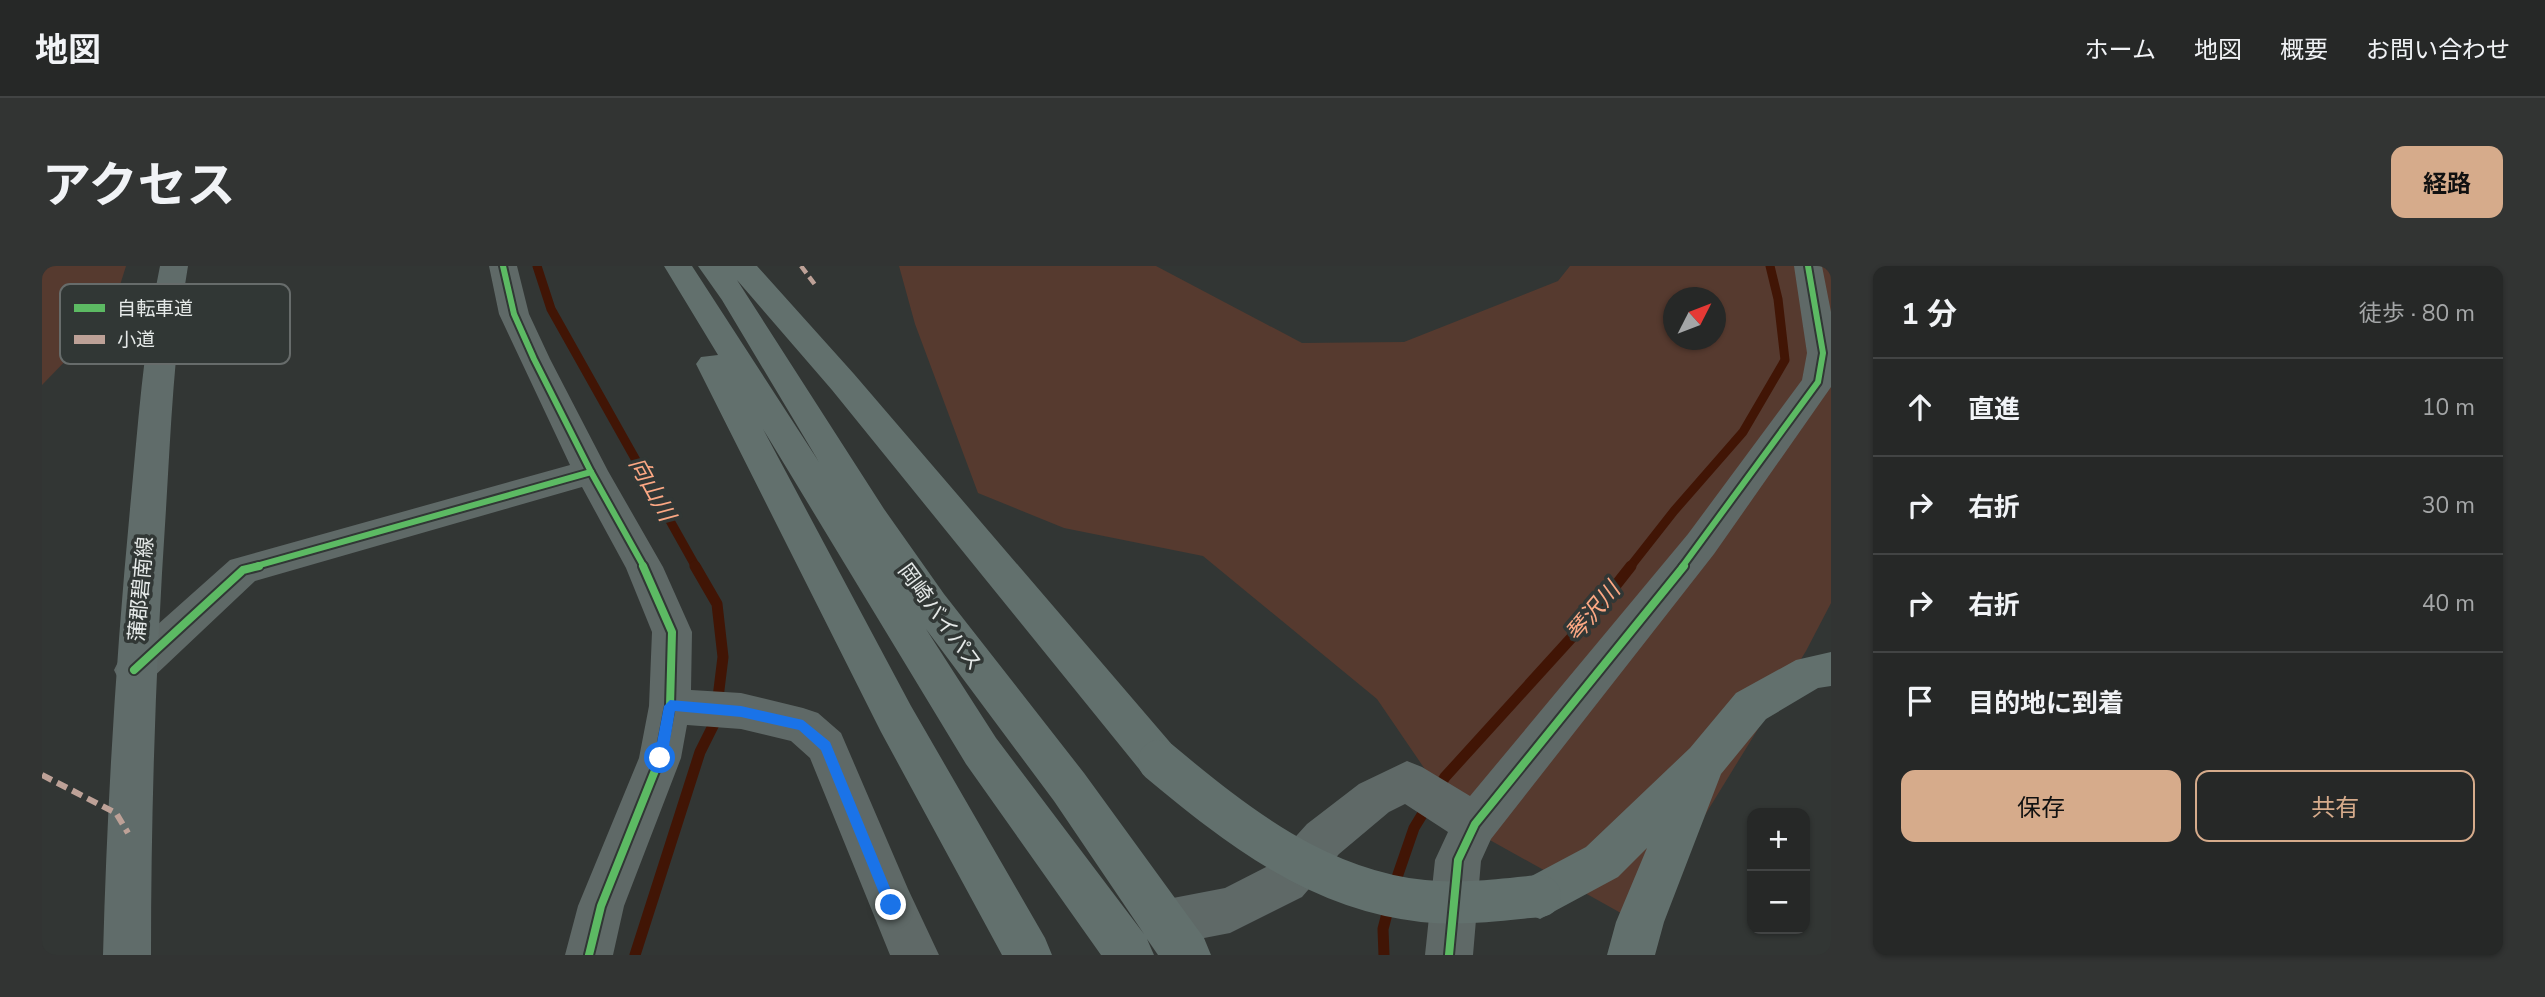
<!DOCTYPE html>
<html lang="ja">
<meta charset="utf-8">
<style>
:root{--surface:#262827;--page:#323433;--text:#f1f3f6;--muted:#a4a6a7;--line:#424444;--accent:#d6ab8b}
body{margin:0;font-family:"Nunito Sans","Noto Sans JP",sans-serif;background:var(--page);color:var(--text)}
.controls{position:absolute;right:21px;bottom:21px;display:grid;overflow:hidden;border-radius:14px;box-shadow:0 2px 5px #0004}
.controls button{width:63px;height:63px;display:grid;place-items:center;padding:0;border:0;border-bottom:2px solid var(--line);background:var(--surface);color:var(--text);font:35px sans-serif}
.compass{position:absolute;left:1621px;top:21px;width:63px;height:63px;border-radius:50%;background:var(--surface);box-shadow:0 2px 5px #0004;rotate:48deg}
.stop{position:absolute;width:21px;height:21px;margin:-16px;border:5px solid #1a73e8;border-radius:50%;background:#fff}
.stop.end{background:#1a73e8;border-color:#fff;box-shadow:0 2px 7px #0008}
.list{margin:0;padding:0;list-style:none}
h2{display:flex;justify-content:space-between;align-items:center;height:91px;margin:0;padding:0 28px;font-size:30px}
h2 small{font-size:23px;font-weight:400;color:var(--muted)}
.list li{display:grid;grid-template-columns:46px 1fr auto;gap:21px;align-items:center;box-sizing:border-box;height:98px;padding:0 28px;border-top:2px solid var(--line)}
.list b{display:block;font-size:26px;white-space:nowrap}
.list em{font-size:23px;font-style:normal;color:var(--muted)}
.actions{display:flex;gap:14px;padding:21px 28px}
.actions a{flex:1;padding:16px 0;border:2px solid var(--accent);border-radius:14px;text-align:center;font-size:24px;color:var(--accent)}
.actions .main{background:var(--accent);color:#111}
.icon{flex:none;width:38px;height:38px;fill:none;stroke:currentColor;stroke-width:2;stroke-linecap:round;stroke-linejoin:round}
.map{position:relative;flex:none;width:1789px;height:689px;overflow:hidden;border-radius:14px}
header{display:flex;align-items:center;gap:42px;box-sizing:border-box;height:98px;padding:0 35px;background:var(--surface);border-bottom:2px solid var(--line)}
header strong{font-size:33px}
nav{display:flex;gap:38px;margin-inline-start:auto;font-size:24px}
.intro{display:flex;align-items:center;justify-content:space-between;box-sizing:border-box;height:168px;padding:0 42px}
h1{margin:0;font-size:49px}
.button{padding:18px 32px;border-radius:14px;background:var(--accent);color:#111;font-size:24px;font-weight:700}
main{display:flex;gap:42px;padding:0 42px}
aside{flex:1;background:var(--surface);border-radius:14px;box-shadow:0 2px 5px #0004}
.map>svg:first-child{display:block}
</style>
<header>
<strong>地図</strong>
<nav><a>ホーム</a><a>地図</a><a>概要</a><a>お問い合わせ</a></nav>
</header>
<div class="intro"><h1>アクセス</h1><a class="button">経路</a></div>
<main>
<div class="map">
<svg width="1789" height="689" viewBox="0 0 1789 689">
<rect width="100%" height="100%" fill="#323634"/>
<g fill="#563a2f" fill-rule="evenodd">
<path d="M0 0H84L69 48 0 119Z"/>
<path d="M857 0H1114L1260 77 1362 76 1516 15 1528 0H1789V337L1764 385 1663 549 1586 651 1421 559 1335 433 1161 290 1022 262 936 227 873 58ZM1632 32H1674V74H1632Z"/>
</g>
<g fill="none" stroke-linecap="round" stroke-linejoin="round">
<g stroke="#411505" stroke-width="9">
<path d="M495 0 509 43 654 301"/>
<path d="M1588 301 1632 245 1701 166 1743 94 1736 33 1728 0"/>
</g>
<g stroke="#411505" stroke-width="11">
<path d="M1394 525 1403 511 1552 347 1589 300"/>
<path d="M1352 620 1372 562 1386 539"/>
<path d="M593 689 658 486 673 456 681 391 675 338 653 300"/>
<path d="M1342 689 1341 663 1348 636"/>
</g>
<g fill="#5f6967" fill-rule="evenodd">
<path d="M447 0H475L487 48 508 93 566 205 621 301 650 366 649 424 699 427 761 442 776 447 799 467 866 623 897 689H848L768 492 749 475 699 463 645 459 639 492 582 640 571 689H523L536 640 597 492 607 440 610 366 584 302 540 221 213 315 106 416 92 421 78 416 72 404 78 392 188 294 528 199 457 48Z"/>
<path d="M1752 0H1780L1789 46V121L1672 288 1449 573 1439 595 1431 689H1383L1393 594 1406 566 1363 538 1347 546 1297 588 1260 631 1188 667 1131 678 1114 672 1107 655 1114 638 1131 632 1183 622 1228 599 1265 558 1317 518 1365 495 1380 501 1428 530 1646 268 1760 114 1765 87Z"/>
</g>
<path fill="#606c6a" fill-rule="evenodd" d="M118 0H146C132 80 129 162 124 243 114 392 109 540 109 689H61C65 540 74 391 88 243 96 161 101 80 118 0Z"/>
<g fill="#62706d" fill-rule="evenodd">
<path d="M622 0H650L777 196 680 34 656 0H715L812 108 1132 481 1138 495 1132 509 1117 514 1102 509 790 124 695 14 842 243 902 328 1042 507 1162 672 1169 689H1116L1105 673 1112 689H1059L924 498 721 163 869 440 1003 672 1010 689H960L839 466 654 98 659 91 676 89ZM884 363 1012 535 1102 668 954 472Z"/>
<path d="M1789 386V420L1776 422 1724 453 1679 508 1622 656 1613 689H1565L1574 656 1605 582 1576 611 1498 653 1482 646 1475 630 1482 614 1544 581 1648 482 1694 427 1754 394Z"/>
</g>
<path stroke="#62706d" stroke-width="42" d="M1117 495C1195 560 1276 624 1381 635 1420 639 1459 634 1498 630"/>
<path stroke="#bda197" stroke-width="4.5" stroke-dasharray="9 4.5" stroke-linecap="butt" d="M759 0 774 20"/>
<path stroke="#bda197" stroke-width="6" stroke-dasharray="11 6" stroke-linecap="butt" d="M0 509 74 547 86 567"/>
<defs>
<g id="cycleway-far1">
<path d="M461 0 472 48 492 93 549 206 602 301"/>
<path d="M211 301 549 206"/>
<path d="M1640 301 1776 116 1781 87 1766 0"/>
</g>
<g id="cycleway">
<path d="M92 404 201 304 217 300"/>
<path d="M547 689 559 640 618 492 628 440 630 366 601 300"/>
<path d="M1407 689 1416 594 1433 558 1642 300"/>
</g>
</defs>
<use href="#cycleway-far1" stroke="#313735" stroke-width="10"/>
<use href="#cycleway" stroke="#313735" stroke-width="12"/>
<use href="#cycleway-far1" stroke="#5cba63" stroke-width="6"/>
<use href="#cycleway" stroke="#5cba63" stroke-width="8"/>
</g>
<path fill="#1a73e8" d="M628 434 699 440 761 454 788 476 855 639 853 644H844L779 484 757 464 699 451 633 445 625 492 618 498 612 492 622 440Z"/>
<g text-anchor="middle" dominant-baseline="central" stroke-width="7" stroke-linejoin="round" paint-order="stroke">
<g font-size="21" fill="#e5e9e8" stroke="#313735">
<text transform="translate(99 323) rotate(-85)">蒲郡碧南線</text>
<text transform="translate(898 351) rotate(54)">岡崎バイパス</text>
</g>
<g font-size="23" font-style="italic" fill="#fca884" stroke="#313735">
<text transform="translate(610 223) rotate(61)">向山川</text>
<text transform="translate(1551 346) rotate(-50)">琴沢川</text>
</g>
</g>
<rect x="18" y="18" width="230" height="80" rx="10" fill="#313735" stroke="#676c6b" stroke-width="2"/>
<rect x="32" y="38" width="31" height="8" fill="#5cba63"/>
<rect x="32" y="69" width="31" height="9" fill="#bda197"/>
<g font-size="19" fill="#e5e9e8">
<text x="75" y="49">自転車道</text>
<text x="75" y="80">小道</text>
</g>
</svg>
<div class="controls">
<button>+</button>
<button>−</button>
</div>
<svg class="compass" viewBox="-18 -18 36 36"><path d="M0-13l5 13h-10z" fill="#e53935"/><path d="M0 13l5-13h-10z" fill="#a4a6a7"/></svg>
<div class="stop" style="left:618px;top:492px"></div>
<div class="stop end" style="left:849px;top:639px"></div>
</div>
<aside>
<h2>1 分<small>徒歩 · 80 m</small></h2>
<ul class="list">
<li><svg class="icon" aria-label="ahead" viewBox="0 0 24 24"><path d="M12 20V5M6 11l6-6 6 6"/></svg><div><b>直進</b></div><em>10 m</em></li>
<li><svg class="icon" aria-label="right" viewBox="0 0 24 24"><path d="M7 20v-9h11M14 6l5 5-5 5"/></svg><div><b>右折</b></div><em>30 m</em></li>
<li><svg class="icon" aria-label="right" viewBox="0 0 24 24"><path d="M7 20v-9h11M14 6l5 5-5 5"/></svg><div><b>右折</b></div><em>40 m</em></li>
<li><svg class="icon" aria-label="arrive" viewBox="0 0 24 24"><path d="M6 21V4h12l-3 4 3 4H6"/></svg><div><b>目的地に到着</b></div></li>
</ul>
<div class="actions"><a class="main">保存</a><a>共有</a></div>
</aside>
</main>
